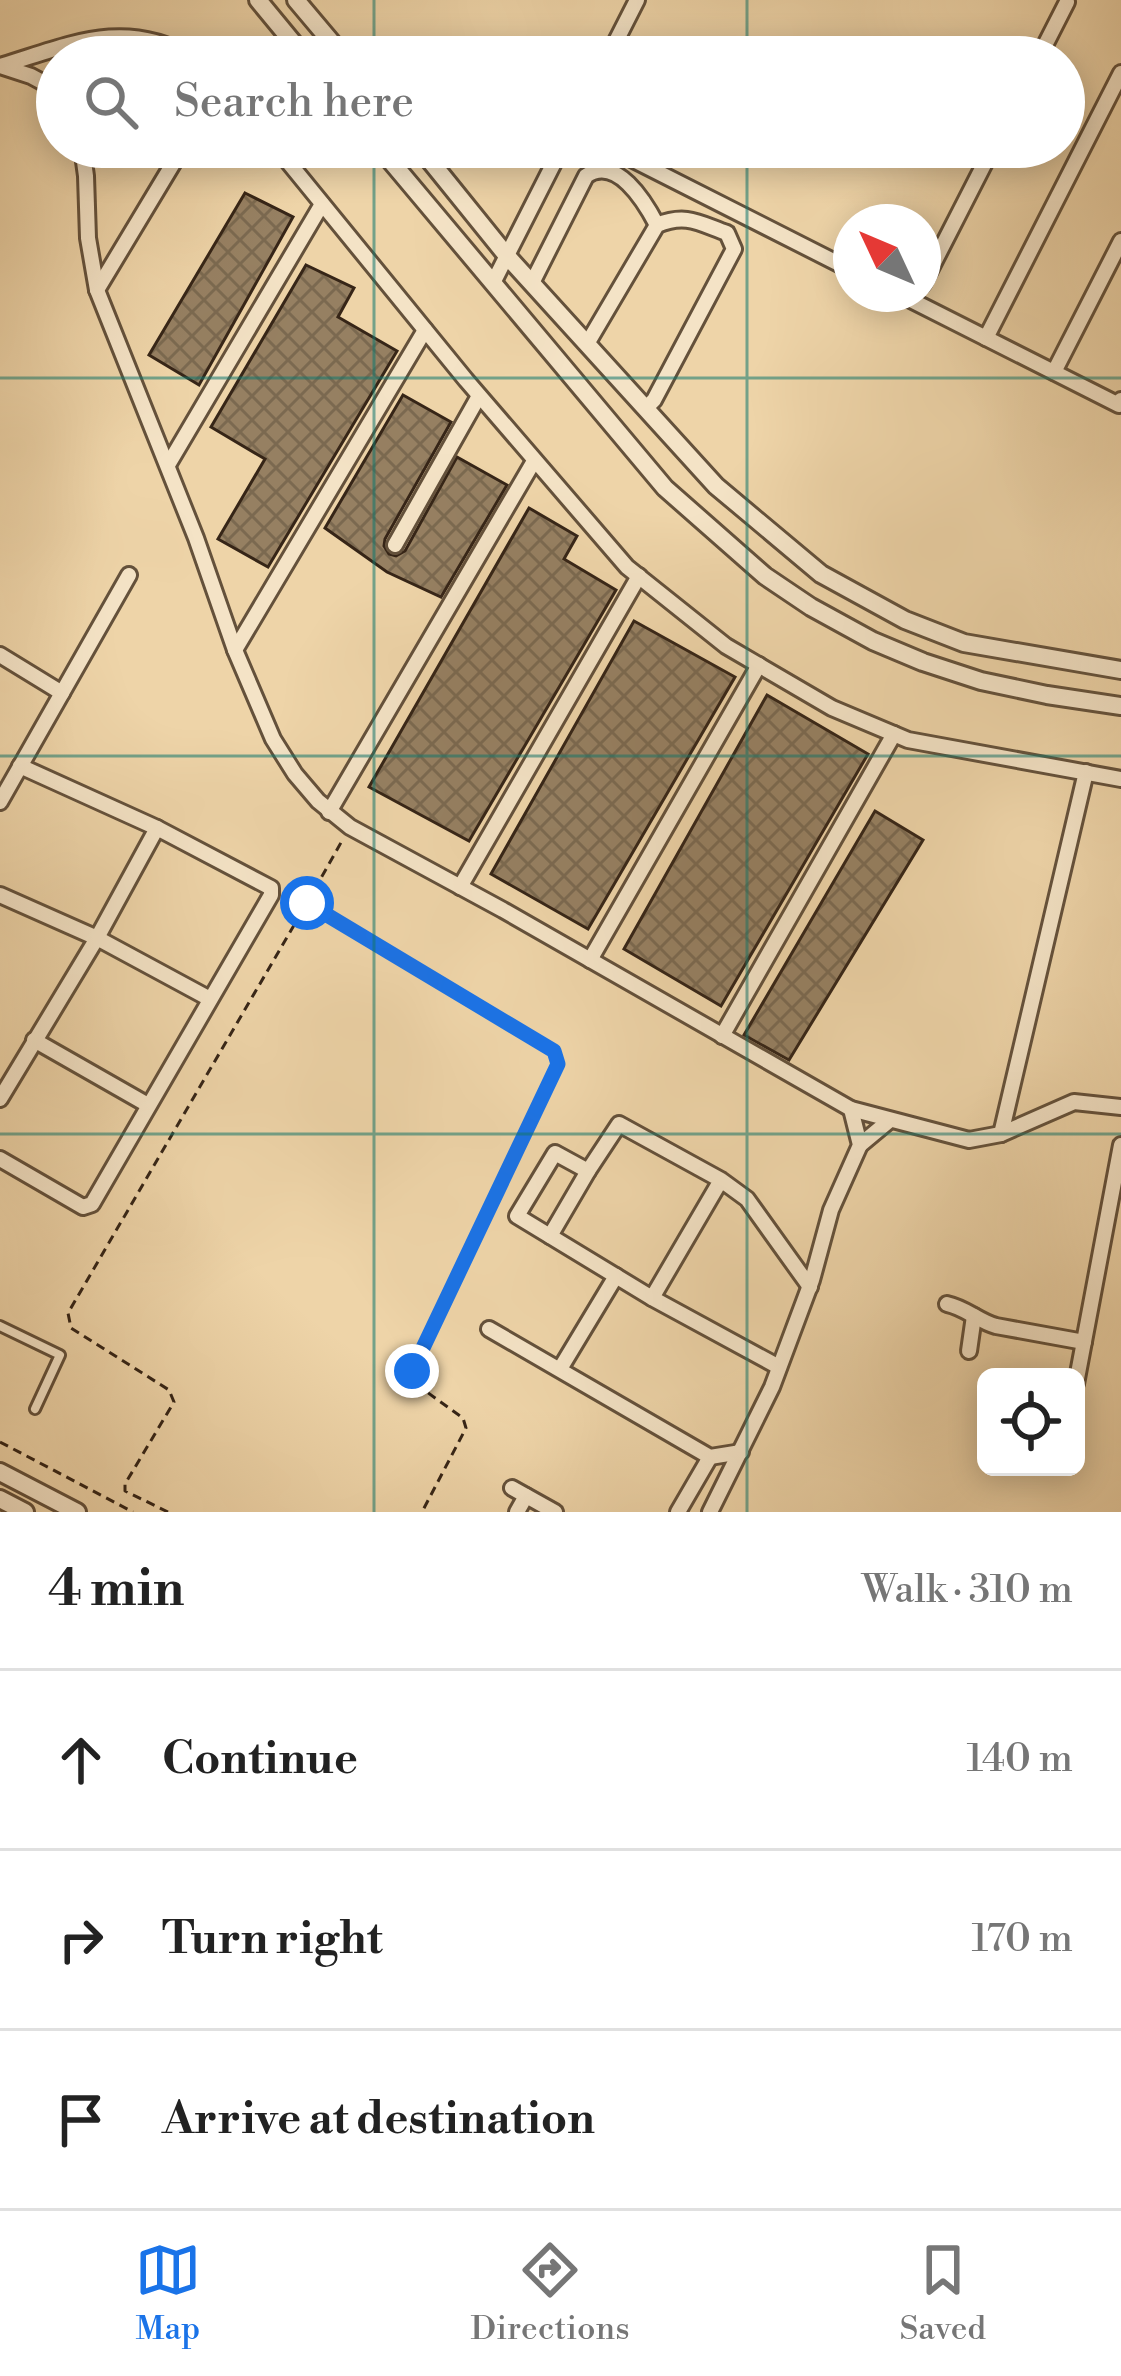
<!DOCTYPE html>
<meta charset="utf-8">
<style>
:root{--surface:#fff;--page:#f2f2f2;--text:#222;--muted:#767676;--line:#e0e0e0;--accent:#1a73e8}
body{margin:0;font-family:"Libre Bodoni",serif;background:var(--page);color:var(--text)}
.controls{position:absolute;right:36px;bottom:36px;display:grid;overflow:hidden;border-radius:18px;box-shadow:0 6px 30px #0003}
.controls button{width:108px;height:108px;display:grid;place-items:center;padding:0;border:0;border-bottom:3px solid var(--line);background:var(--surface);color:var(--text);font:60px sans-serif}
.compass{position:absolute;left:833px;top:204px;width:108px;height:108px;border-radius:50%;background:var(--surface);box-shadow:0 6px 30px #0003;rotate:314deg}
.stop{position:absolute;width:36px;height:36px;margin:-27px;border:9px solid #1a73e8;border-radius:50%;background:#fff}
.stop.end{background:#1a73e8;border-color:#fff;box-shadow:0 3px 12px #0008}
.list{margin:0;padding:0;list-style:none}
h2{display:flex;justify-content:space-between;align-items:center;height:156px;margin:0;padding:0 48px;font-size:51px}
h2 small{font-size:39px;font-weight:400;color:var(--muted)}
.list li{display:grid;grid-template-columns:78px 1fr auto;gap:36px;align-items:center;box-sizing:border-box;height:180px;padding:0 48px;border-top:3px solid var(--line)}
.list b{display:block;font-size:45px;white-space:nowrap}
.list em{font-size:39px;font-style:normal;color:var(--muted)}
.icon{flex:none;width:66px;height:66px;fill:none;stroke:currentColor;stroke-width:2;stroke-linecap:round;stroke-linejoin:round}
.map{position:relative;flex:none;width:1121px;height:1512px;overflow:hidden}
.search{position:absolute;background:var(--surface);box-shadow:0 6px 30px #0003;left:36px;right:36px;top:36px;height:132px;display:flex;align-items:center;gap:30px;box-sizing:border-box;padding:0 42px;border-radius:66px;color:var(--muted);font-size:45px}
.sheet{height:696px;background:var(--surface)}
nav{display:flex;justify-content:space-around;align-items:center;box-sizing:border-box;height:168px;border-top:3px solid var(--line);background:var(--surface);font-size:33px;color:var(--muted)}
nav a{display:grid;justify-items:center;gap:6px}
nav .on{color:var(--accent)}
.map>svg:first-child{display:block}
</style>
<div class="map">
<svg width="1121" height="1512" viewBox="0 0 1121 1512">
<defs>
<pattern id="building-cross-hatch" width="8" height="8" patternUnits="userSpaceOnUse" patternTransform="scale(3)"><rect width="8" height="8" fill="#968062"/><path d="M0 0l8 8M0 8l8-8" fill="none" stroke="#7b6950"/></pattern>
</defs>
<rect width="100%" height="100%" fill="#eed4a8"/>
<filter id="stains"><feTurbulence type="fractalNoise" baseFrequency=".00167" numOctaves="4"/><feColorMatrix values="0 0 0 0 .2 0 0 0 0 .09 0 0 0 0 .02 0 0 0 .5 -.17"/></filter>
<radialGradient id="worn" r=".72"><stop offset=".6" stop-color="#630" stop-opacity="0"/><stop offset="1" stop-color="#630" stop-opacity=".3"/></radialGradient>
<g fill="url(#building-cross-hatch)" stroke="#362517" stroke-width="3">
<path d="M245 193 293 217 199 385 149 355Z"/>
<path d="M306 265 354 288 338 317 397 351 268 567 218 539 265 459 211 427Z"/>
<path d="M403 395 451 422 385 539 384 546 389 554 396 556 405 551 457 457 507 485 441 597 387 572 325 528Z"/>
<path d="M529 508 577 536 564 559 616 590 469 841 369 787Z"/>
<path d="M634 621 735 677 588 929 491 874Z"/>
<path d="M767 695 868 754 721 1006 624 949Z"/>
<path d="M875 811 923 840 789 1060 744 1035Z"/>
</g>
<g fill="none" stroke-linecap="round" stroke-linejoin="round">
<defs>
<path id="service" d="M0 1326 60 1355 35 1409"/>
<g id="minor">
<path d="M608 57 637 0"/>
<path d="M1039 57 1067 2"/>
<path d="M0 66C70 45 123 18 192 57"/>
<path d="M0 66 31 76 57 90"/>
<path d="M82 147 86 176 88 238 97 290 196 538 235 650 273 739 295 774 318 801 350 827 503 910 851 1109 969 1140 1001 1134 1074 1102 1121 1107"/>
<path d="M276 147 466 380 627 567 726 646 832 708 908 740 1121 779"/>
<path d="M608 147 851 270"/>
<path d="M493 283 562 147"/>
<path d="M532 283 586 176C616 154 645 202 657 225"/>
<path d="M923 284 993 147"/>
<path d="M97 290 183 147"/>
<path d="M899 294 1119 405 1121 400"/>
<path d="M986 338 1121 73"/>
<path d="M587 344 657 225C686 213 699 223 727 233L734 249 654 400 646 408"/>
<path d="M1054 372 1121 241"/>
<path d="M168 465 322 204"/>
<path d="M395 545 479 396"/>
<path d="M235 650 425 330"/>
<path d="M0 655 62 693"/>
<path d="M0 802 129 575"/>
<path d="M329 812 534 461"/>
<path d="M460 887 639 576"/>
<path d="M0 895 97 938 210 999"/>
<path d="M590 960 759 665"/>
<path d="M722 1036 894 734"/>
<path d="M34 1040 148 1105"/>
<path d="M0 1099 97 938 157 828"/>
<path d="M1001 1134 1086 772"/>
<path d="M860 1145 890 1120"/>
<path d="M0 1159 83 1207 92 1204 271 895V888L157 828 20 766"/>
<path d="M721 1180 619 1124 588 1171 555 1153 517 1216 652 1298 721 1180 747 1199 810 1287"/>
<path d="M550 1236 588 1171"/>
<path d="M652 1298 779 1367"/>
<path d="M947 1304C966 1308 978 1321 996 1326L1084 1342"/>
<path d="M489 1329 710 1457 741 1452"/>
<path d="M969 1351 974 1316"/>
<path d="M560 1369 616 1276"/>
<path d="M1076 1384 1121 1145"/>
<path d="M512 1488 555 1512"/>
<path d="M517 1512 526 1496"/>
<path d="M678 1512 710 1457"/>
<path d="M710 1512 772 1387 812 1280 831 1210 860 1145 851 1109"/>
</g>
<g id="tertiary">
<path d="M258 0 305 57"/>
<path d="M296 0 344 57"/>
<path d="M379 147 665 488 765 576 811 607 873 641 923 662 981 681 1047 695 1121 706"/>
<path d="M419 147 507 256 716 486 821 574 905 620 964 643 1121 670"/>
<path d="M0 1472 77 1512"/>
<path d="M0 1499 25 1512"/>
</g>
</defs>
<use href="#service" stroke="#64513b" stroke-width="14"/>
<use href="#minor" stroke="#64513b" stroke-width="20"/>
<use href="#tertiary" stroke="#64513b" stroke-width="22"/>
<g stroke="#362517" stroke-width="3" stroke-dasharray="9 6" stroke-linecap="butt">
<path d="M307 903 343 839"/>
<path d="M0 1442 133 1512"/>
<path d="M168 1512 125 1491V1484L174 1402 169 1390 71 1328 68 1313 307 903 554 1051 558 1065 413 1371V1382L463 1418 466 1428 422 1512"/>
</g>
<use href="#service" stroke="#f4e3c6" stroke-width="8"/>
<use href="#minor" stroke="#f4e3c6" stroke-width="14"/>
<use href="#tertiary" stroke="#f4e3c6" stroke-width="16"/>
</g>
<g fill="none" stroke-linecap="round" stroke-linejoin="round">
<path stroke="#1a73e8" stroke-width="15" d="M307 903 554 1051 558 1064 412 1371"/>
</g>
<path fill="none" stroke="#0f766e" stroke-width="3" stroke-opacity="0.55" d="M374 0V57M747 0V57M374 147V1512M747 147V1512M0 378H1121M0 756H1121M0 1134H1121"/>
<rect width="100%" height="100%" filter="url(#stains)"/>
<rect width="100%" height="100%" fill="url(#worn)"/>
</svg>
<div class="controls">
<button><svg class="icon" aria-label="locate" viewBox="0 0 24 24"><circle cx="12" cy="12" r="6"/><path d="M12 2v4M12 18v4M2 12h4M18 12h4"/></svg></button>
</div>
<svg class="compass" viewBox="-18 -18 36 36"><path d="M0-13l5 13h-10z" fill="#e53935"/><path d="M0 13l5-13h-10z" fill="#767676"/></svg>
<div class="stop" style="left:307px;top:903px"></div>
<div class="stop end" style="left:412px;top:1371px"></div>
<div class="search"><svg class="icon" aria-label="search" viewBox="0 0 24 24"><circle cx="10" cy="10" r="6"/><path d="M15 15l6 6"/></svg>Search here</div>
</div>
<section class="sheet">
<h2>4 min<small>Walk · 310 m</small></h2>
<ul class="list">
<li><svg class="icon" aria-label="ahead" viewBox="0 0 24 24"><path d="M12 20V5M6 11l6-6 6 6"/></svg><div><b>Continue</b></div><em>140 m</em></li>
<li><svg class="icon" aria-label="right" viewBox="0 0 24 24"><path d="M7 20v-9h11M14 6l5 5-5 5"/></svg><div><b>Turn right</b></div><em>170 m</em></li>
<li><svg class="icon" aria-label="arrive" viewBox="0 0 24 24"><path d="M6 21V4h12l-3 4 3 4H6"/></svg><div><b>Arrive at destination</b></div></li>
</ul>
</section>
<nav>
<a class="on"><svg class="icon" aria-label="map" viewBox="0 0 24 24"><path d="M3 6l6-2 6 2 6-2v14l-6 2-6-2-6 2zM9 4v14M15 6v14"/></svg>Map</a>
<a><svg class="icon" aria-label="directions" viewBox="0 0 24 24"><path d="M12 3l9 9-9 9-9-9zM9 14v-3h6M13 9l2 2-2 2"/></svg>Directions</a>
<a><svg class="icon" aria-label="saved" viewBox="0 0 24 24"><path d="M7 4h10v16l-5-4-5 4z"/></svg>Saved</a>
</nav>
